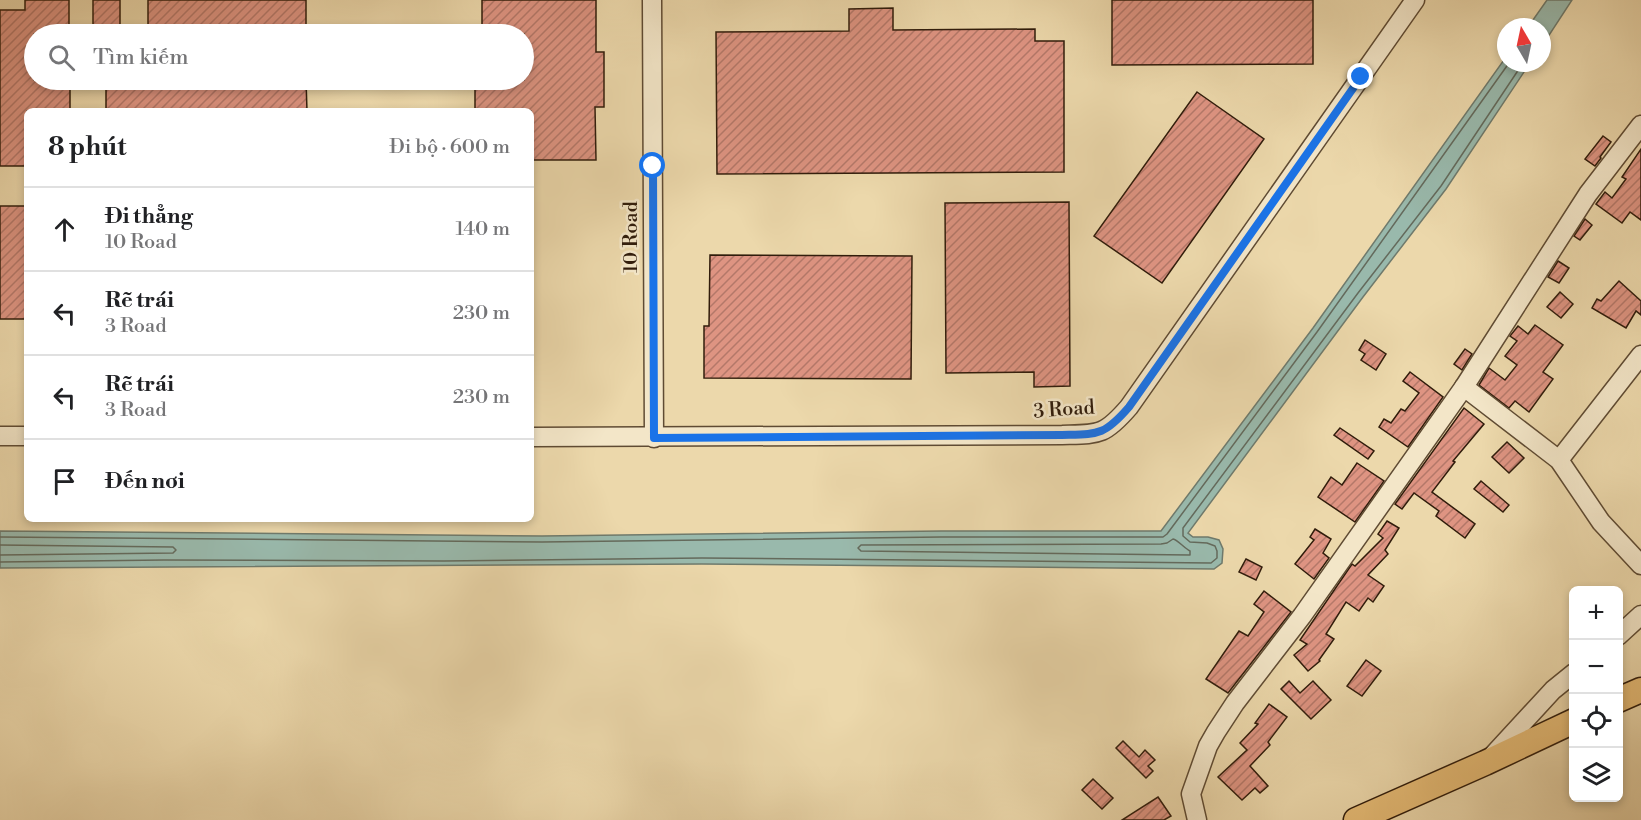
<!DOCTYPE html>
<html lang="vi">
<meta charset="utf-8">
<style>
:root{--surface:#fff;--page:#f6f6f6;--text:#202124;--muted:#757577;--line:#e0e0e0}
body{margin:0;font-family:"Libre Bodoni",serif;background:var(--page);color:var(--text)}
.controls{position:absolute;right:18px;bottom:18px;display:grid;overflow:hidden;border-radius:9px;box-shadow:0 3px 9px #0003}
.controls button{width:54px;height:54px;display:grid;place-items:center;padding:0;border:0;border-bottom:2px solid var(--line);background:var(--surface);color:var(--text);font:30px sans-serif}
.compass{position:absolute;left:1497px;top:18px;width:54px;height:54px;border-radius:50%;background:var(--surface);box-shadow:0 3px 9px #0003;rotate:351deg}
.stop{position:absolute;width:18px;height:18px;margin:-14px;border:4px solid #1a73e8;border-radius:50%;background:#fff}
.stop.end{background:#1a73e8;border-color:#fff;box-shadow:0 2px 6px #0008}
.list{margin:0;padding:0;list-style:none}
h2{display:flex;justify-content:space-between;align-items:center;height:78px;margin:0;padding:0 24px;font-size:26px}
h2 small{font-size:20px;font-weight:400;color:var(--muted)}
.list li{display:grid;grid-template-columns:39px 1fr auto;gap:18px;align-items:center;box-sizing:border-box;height:84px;padding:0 24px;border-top:2px solid var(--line)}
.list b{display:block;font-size:22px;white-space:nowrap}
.list p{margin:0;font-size:20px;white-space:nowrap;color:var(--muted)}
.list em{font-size:20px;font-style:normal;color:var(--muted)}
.icon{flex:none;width:33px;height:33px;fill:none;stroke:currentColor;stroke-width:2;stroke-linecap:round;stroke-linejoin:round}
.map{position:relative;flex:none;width:1641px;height:820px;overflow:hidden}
.search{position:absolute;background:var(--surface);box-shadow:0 3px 9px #0003;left:24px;top:24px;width:510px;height:66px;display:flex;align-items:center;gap:15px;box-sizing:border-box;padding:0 21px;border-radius:33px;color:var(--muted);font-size:22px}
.panel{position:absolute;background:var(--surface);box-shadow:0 3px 9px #0003;left:24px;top:108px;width:510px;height:414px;border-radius:9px}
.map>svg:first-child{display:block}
</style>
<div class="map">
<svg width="1641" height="820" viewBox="0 0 1641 820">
<defs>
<pattern id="building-hatch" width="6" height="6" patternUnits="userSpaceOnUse" patternTransform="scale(1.5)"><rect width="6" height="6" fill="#de9482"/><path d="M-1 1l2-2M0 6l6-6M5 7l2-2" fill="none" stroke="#b47869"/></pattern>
</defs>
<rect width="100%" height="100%" fill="#ecd8ab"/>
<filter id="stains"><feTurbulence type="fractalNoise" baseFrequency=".00333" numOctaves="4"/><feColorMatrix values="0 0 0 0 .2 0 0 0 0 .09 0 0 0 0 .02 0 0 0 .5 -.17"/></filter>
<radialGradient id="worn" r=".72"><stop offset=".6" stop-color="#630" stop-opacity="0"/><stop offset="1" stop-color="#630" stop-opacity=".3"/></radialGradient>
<g fill="#99b9ac" stroke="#6f7a6c" stroke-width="1.5">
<path d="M1547 0H1572L1542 46V27H1528Z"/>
<path d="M1506 57V63H1530L1446 189 1363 297 1188 533 1193 537H1208L1219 540 1223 549 1222 563 1214 569 702 564 0 568V531L542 536 941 531H1161L1313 328Z"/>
</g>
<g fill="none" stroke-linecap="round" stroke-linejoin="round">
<g stroke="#646a5c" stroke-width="1.5">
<path d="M0 537 542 542 941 537H1163L1167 534 1317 332 1509 63"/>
<path d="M1173 539C1178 540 1184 548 1190 551V555L861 551 858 548 861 545 1161 544 1167 543Z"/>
<path d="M0 545 173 547 176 550 173 553 0 555"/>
<path d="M0 562 164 560 444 561 702 558 1211 563 1217 558V551L1215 546 1207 543 1190 542 1183 536V528L1358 293 1441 186 1523 63"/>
</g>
</g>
<g fill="url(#building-hatch)" stroke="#301c0b" stroke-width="1.5">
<path d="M25 0H69V34H34V80H70V111H27V166H0V10H25Z"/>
<rect x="93" y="0" width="27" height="34"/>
<rect x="148" y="0" width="158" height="34"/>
<path d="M482 0H596V52H604V107H595L596 160H531V111H475V80H524V34H482Z"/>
<path d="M1112 0H1313V64L1112 65Z"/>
<path d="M893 8V30L1035 29V41H1064V172L717 174 716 32 849 31V9Z"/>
<path d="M106 80H306L307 111H106Z"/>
<path d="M1197 92 1264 139 1162 283 1094 236Z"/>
<path d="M1603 136 1611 142 1600 157 1601 158 1595 166 1585 159Z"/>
<path d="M1641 149V220L1630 212 1622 223 1596 204 1605 192 1612 198 1626 179 1622 177Z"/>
<path d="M1069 202 1070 386 1034 387V372L946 373 945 203Z"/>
<rect x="0" y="206" width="27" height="113"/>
<path d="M1585 219 1592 225 1580 240 1574 236Z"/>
<path d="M710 255 912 256 911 379 704 378V326H709Z"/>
<path d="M1558 261 1569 268 1559 283 1548 277Z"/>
<path d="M1619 281 1641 301V315L1636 311 1626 328 1592 308 1597 299 1601 301Z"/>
<path d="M1560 292 1573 304 1561 318 1547 307Z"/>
<path d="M1535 325 1563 345 1543 372 1553 379 1529 412 1515 401 1509 408 1479 385 1489 368 1505 380 1517 365 1505 356 1517 341 1510 336 1518 326 1528 334Z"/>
<path d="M1365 340 1386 354 1376 370 1361 360 1365 354 1359 350Z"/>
<path d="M1465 349 1472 354 1462 370 1454 364Z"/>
<path d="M1410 372 1443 397 1408 447 1379 427 1384 419 1391 423 1401 409 1405 411 1419 393 1403 381Z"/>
<path d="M1464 408 1484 424 1453 461 1455 462 1432 492 1475 524 1465 538 1436 516 1439 511 1414 493 1402 509 1395 504Z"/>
<path d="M1340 428 1374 451 1368 459 1334 435Z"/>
<path d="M1507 442 1524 458 1509 473 1492 457Z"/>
<path d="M1357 463 1384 481 1355 522 1318 497 1331 477 1342 485Z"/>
<path d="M1481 481 1509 505 1503 512 1474 489Z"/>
<path d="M1387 521 1399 528 1385 550 1388 554 1368 575 1384 586 1373 602 1368 598 1359 611 1346 602 1326 634 1334 639 1319 660 1320 661 1308 671 1294 655 1307 644 1300 640 1352 564 1355 566 1383 538 1378 534Z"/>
<path d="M1315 529 1331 539 1323 553 1329 558 1314 579 1295 564 1314 540 1310 537Z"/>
<path d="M1246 559 1262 567 1256 580 1239 572Z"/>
<path d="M1264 591 1291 612 1228 693 1206 679 1239 631 1248 636 1264 612 1254 604Z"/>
<path d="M1366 660 1381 671 1362 696 1347 686Z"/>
<path d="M1289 681 1300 693 1313 681 1331 700 1311 719 1281 689Z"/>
<path d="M1269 704 1287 717 1268 742 1270 745 1250 766 1268 786 1260 793 1255 788 1242 800 1218 777 1247 750 1240 743 1258 724 1255 723Z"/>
<path d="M1123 741 1139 757 1145 750 1155 760 1148 766 1153 771 1146 778 1116 748Z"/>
<path d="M1093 779 1113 798 1102 809 1082 790Z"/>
<path d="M1158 797 1171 816 1164 820H1122Z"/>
</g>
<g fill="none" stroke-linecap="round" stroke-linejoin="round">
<defs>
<g id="minor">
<path d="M652 0 654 438"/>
<path d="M1464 387 1559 460 1601 522 1641 565"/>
<path d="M0 436H27"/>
<path d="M531 437 1062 435C1099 434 1104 436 1129 407L1415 0"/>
<path d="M1559 460 1641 355"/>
<path d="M1618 636 1641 615"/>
<path d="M1493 755 1553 690 1574 673"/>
<path d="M1197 820 1191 794 1208 746 1216 732 1235 703 1302 616 1464 387 1588 194 1641 125"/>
</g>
<g id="major">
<path d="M1618 700 1641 690"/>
<path d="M1356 820 1485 763 1574 721"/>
</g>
</defs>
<use href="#minor" stroke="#5f4b33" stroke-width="21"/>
<use href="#major" stroke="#301c0b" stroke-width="27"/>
<use href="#minor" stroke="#f3e6c8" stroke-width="18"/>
<use href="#major" stroke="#e6bc76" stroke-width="24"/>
</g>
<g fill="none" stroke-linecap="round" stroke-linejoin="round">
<path stroke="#1a73e8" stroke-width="8" d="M653 166 654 438 1062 435C1098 434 1104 436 1129 407L1361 77"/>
</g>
<g text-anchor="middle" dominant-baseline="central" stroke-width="5" stroke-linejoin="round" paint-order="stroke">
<g font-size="20" fill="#301c0b" stroke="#f3e6c8">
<text transform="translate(631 237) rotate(-90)">10 Road</text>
<text transform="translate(1064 410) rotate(-4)">3 Road</text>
</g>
</g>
<rect width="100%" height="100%" filter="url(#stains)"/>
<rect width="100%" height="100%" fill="url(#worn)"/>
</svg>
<div class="controls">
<button>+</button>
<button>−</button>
<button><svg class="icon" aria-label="locate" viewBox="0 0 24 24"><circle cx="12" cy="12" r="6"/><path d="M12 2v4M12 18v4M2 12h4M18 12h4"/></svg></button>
<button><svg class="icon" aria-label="layers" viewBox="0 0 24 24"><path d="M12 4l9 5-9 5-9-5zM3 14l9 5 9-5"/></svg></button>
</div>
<svg class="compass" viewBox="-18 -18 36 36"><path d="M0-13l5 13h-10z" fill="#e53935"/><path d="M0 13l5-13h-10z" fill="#757577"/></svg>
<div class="stop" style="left:653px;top:166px"></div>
<div class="stop end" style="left:1361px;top:77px"></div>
<div class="search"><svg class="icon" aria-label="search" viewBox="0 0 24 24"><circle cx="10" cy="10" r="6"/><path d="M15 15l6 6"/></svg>Tìm kiếm</div>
<section class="panel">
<h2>8 phút<small>Đi bộ · 600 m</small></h2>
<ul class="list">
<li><svg class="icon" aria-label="ahead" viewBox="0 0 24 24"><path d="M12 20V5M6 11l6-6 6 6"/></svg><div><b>Đi thẳng</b><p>10 Road</p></div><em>140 m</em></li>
<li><svg class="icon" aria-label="left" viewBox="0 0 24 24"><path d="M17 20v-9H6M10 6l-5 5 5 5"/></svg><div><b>Rẽ trái</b><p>3 Road</p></div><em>230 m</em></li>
<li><svg class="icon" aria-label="left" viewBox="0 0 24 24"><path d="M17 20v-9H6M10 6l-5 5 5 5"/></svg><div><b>Rẽ trái</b><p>3 Road</p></div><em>230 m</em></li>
<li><svg class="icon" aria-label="arrive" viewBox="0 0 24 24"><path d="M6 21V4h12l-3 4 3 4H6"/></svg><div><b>Đến nơi</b></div></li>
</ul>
</section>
</div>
